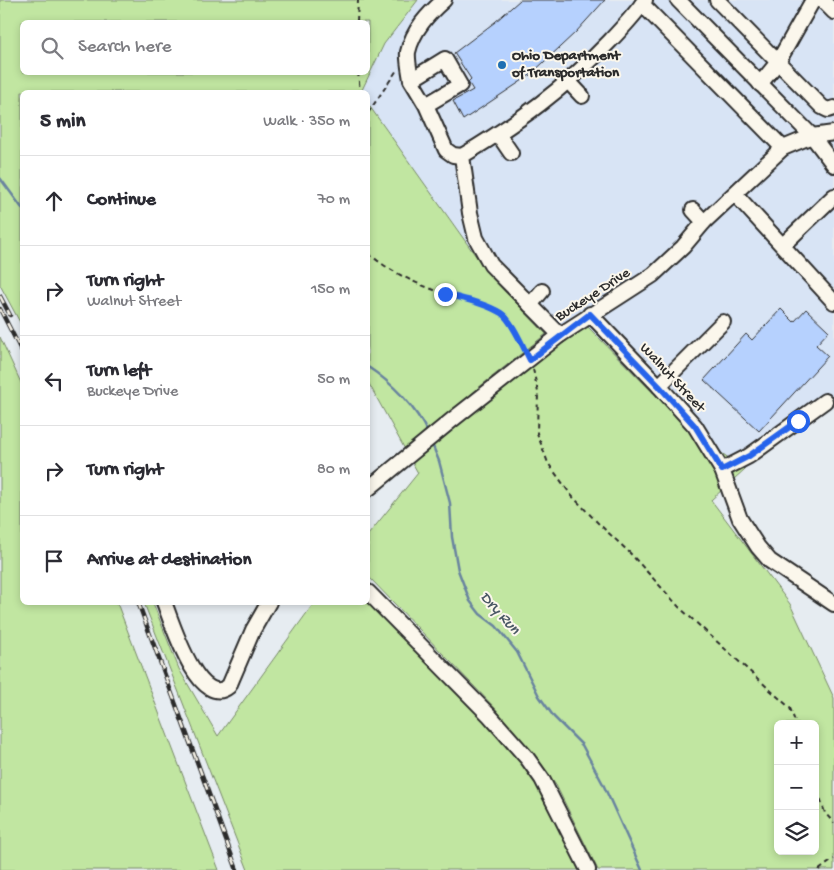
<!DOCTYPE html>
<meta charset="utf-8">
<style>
:root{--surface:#fff;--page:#f2f2f3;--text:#2b2b33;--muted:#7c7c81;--line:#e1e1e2}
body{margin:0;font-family:"Gochi Hand",sans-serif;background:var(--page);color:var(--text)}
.controls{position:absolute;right:15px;bottom:15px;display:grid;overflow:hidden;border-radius:8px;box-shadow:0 2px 8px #0003}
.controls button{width:45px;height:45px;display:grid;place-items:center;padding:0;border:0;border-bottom:1px solid var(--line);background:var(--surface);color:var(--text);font:25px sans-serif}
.stop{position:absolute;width:15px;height:15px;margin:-11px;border:4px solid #2563eb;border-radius:50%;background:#fff}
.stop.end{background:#2563eb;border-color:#fff;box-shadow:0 1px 5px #0008}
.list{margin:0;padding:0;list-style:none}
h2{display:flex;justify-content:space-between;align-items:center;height:65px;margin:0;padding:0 20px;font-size:21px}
h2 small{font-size:16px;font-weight:400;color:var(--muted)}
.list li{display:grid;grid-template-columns:32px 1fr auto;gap:15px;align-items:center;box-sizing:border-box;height:90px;padding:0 20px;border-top:1px solid var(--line)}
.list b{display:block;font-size:19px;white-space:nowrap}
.list p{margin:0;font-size:16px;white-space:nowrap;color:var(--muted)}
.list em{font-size:16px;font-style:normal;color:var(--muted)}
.icon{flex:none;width:28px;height:28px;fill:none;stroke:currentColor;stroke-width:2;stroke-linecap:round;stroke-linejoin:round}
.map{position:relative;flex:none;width:834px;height:870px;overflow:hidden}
.search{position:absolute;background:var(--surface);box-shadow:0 2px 8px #0003;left:20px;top:20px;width:350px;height:55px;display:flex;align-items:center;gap:12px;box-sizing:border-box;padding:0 18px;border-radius:8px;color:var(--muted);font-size:19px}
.panel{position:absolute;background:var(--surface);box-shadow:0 2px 8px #0003;left:20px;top:90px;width:350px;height:515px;border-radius:8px}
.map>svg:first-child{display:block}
</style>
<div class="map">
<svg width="834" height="870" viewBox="0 0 834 870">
<rect width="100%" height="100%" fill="#e6ecf1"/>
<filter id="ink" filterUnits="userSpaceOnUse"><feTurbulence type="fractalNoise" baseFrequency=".02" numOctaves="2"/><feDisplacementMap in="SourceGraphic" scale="10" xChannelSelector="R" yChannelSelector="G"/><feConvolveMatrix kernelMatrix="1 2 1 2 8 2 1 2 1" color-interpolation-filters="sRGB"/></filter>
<g filter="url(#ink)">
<path fill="#d8e4f5" d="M418 0H834V405L745 469 695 435 585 324 560 343 546 334 490 276 368 104V92H361L384 44Z"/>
<g fill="#c1e6a1" stroke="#768866" fill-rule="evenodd">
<path d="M0 0H418L384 44 361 92H22V326L0 285ZM368 22V72H22V22Z"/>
<path d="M368 104 490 276 546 334 478 388 446 417 450 430 585 324 695 435 745 469 711 500 790 604 834 698V870H598L556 785 531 753 495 708 368 576V535L418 473 368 382ZM778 724H815V851H778Z"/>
<path d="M0 337 22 385V602L117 603 219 870H0Z"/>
<path d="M368 600 473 707 509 746 533 778 580 870H248L144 603H153L179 669 218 736 314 603 368 602Z"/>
</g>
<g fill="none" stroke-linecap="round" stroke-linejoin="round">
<g stroke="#69849f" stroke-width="2.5">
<path d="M0 178 22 208"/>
<path d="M368 367C391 382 417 408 428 434"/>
<path d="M432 444 439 461 450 503 452 537 458 570 470 601 480 614 496 626 517 652 539 696 554 717 582 745 603 784 642 870"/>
</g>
</g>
<g fill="#b6d1fe" stroke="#2b2b2b">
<path d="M520 0H605L576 32 529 76 463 120 453 101 473 90 468 82 471 79 454 53 495 22Z"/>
<path d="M781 309 794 322 806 309 829 331 816 345 828 356 759 431 704 380 746 334 752 340Z"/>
</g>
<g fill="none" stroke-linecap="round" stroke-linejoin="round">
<defs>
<g id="minor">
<path d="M678 0 812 136 834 165"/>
<path d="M717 0 822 107 828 110 834 108"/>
<path d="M822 0 834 12"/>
<path d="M642 4 783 148"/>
<path d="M411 80C410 72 407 60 408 52 413 30 428 14 444 0"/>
<path d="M568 81 582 96"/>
<path d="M760 84 778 62 813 0"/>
<path d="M426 105 460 85 445 59 411 80 426 105 446 150 453 155 462 156"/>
<path d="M498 134 511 153"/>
<path d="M735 194 834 302"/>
<path d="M693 210 704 222"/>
<path d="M783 245 834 196"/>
<path d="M530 305 542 291"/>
<path d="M590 314 659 386 695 426 722 470 740 519 758 547 770 561 834 604"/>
<path d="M560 335 491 265 476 238 470 213 462 156C519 122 564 89 610 41 622 28 635 15 645 0"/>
<path d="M659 386 723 322"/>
<path d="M722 470 749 456 825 401"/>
<path d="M368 489 452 420 560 335 653 275 683 247 704 222 783 148 812 136 834 133"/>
<path d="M368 592 490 716 527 758 542 779 588 870"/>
<path d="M164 602C171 620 199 711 229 686L253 630 269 602"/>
</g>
</defs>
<use href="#minor" stroke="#2b2b2b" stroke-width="18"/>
<g stroke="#2b2b2b" stroke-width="2" stroke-dasharray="5 4" stroke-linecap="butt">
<path d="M357 22 358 0"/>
<path d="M358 72 360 92"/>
<path d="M368 113 397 70"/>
<path d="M368 253C390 272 418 285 446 294 464 300 485 303 501 313 512 320 518 338 524 349"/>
<path d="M533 369 538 392 537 433 548 463 571 495 599 524 629 552 680 608 790 708 796 724"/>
<path d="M815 782 825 813 834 823"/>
<path d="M819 870 834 859"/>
</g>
<use href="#minor" stroke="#fbf7ec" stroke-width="14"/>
<defs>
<g id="rail">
<path d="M0 296 10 315"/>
<path d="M0 309 22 352"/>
<path d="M138 602 237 870"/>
</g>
</defs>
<use href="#rail" stroke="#2b2b2b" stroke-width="4.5"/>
<use href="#rail" stroke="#fbf7ec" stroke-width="2.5" stroke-dasharray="8" stroke-linecap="butt"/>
</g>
</g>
<g fill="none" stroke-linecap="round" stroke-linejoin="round" filter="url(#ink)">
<path stroke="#2563eb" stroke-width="6" d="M445 294C463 299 485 303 501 313 512 320 523 347 530 360L590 314 659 386 695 426 722 470 749 456 798 421"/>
</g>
<circle fill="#1f6fb2" stroke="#fbf7ec" stroke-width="2" cx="502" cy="65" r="5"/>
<g text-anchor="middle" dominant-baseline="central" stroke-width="4" stroke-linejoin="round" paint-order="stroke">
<g font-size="15" font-weight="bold" fill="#2b2b2b" stroke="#fbf7ec" text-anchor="start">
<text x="512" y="56">Ohio Department<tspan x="512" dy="17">of Transportation</tspan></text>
</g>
<g font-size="15" fill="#2b2b2b" stroke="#fbf7ec">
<text transform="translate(593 295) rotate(-33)">Buckeye Drive</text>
<text transform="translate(672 378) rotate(47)">Walnut Street</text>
</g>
<g font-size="16" font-style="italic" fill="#4a5865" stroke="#fbf7ec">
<text transform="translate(499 614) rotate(48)">Dry Run</text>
</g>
</g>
</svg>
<div class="controls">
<button>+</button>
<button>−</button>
<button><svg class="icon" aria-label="layers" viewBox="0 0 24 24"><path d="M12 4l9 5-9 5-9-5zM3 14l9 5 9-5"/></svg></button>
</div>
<div class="stop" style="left:798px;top:421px"></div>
<div class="stop end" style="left:445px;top:294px"></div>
<div class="search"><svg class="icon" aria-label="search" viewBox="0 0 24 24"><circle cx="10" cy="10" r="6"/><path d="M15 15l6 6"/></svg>Search here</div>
<section class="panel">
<h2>5 min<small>Walk · 350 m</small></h2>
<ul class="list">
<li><svg class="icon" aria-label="ahead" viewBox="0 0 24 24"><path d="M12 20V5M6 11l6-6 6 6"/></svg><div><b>Continue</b></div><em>70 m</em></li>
<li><svg class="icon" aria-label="right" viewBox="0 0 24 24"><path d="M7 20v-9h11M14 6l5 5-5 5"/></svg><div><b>Turn right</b><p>Walnut Street</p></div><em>150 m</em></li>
<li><svg class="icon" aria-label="left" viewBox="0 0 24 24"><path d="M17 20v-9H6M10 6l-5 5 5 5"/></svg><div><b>Turn left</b><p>Buckeye Drive</p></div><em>50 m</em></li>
<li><svg class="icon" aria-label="right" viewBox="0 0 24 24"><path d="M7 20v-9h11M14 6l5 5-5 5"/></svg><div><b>Turn right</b></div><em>80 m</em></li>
<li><svg class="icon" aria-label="arrive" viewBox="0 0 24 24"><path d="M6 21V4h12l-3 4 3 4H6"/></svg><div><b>Arrive at destination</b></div></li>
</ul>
</section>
</div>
